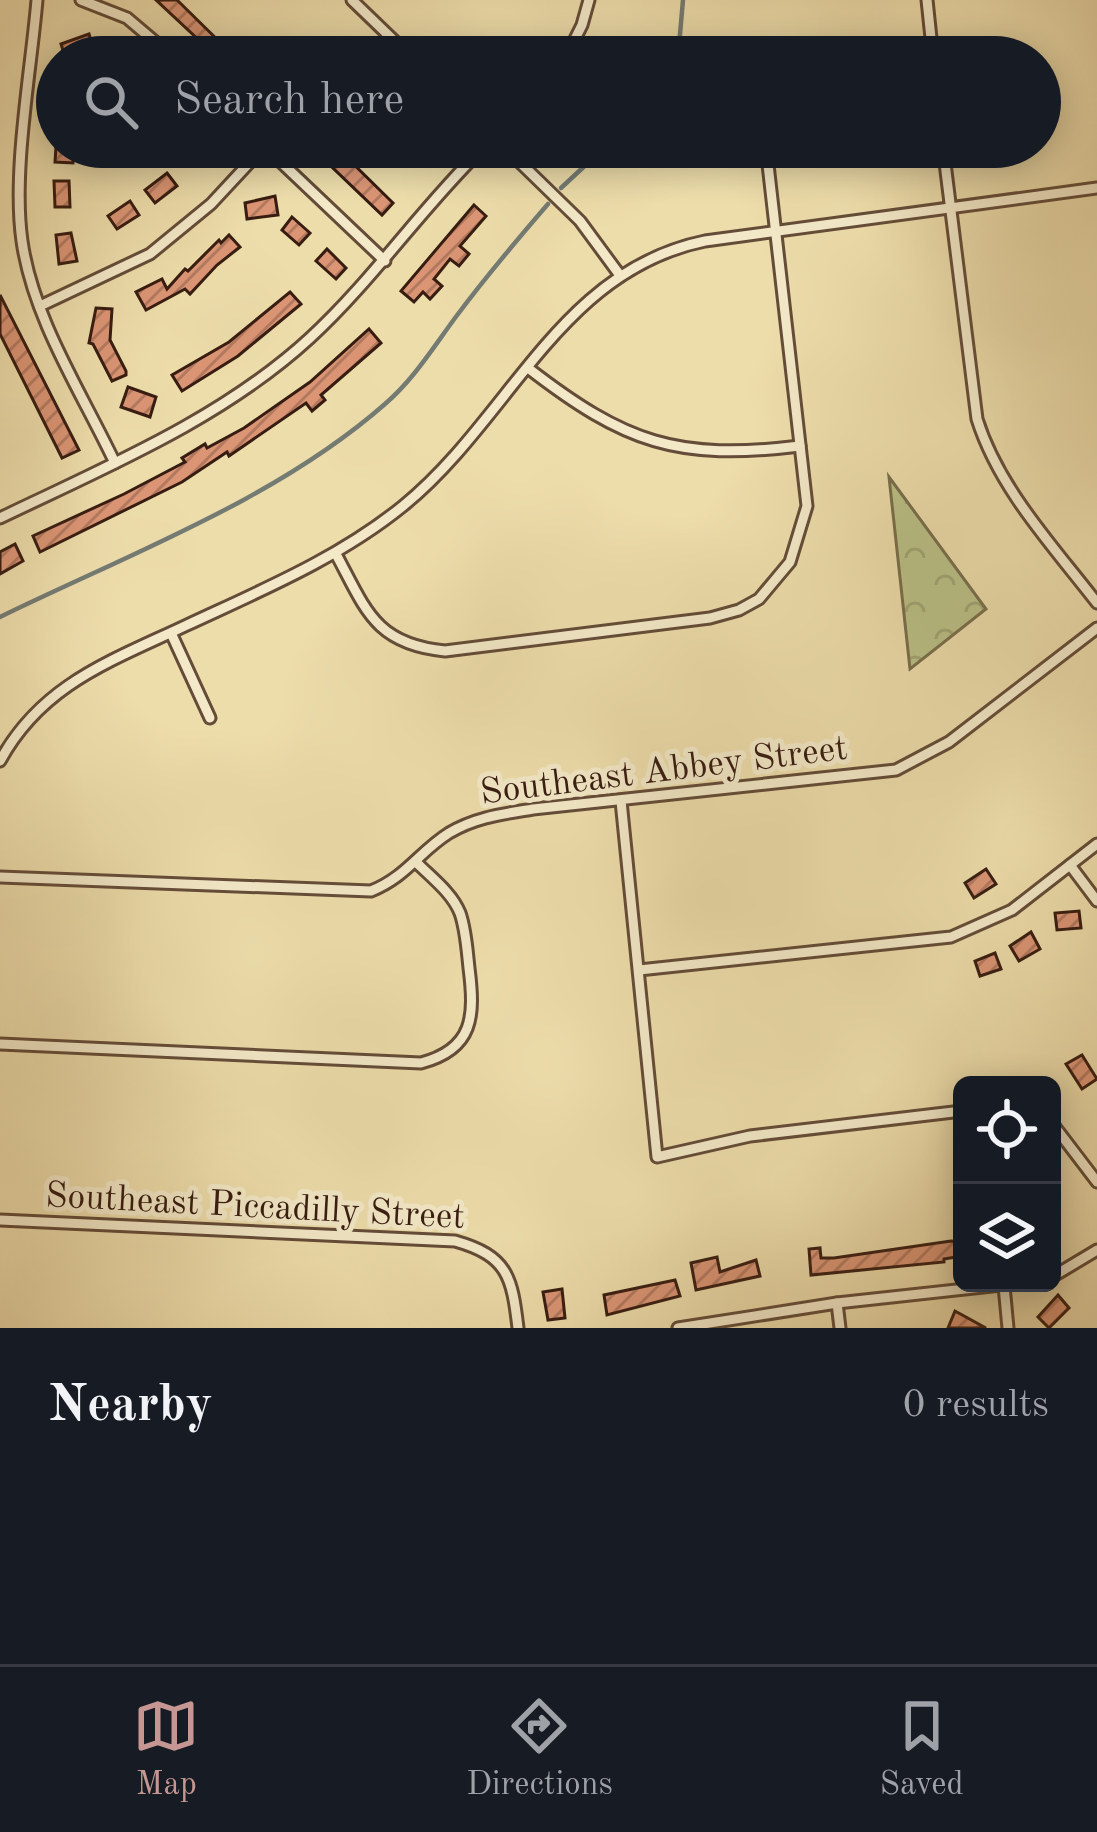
<!DOCTYPE html>
<style>
:root{--surface:#171b24;--page:#242831;--text:#f1f3f6;--muted:#9ea1a6;--line:#363941;--accent:#c59692}
body{margin:0;font-family:"Old Standard TT",serif;background:var(--page);color:var(--text)}
.controls{position:absolute;right:36px;bottom:36px;display:grid;overflow:hidden;border-radius:18px;box-shadow:0 6px 30px #0003}
.controls button{width:108px;height:108px;display:grid;place-items:center;padding:0;border:0;border-bottom:3px solid var(--line);background:var(--surface);color:var(--text);font:60px sans-serif}
.list{margin:0;padding:0;list-style:none}
h2{display:flex;justify-content:space-between;align-items:center;height:156px;margin:0;padding:0 48px;font-size:51px}
h2 small{font-size:39px;font-weight:400;color:var(--muted)}
.icon{flex:none;width:66px;height:66px;fill:none;stroke:currentColor;stroke-width:2;stroke-linecap:round;stroke-linejoin:round}
.map{position:relative;flex:none;width:1097px;height:1328px;overflow:hidden}
.search{position:absolute;background:var(--surface);box-shadow:0 6px 30px #0003;left:36px;right:36px;top:36px;height:132px;display:flex;align-items:center;gap:30px;box-sizing:border-box;padding:0 42px;border-radius:66px;color:var(--muted);font-size:45px}
.sheet{height:336px;background:var(--surface)}
nav{display:flex;justify-content:space-around;align-items:center;box-sizing:border-box;height:168px;border-top:3px solid var(--line);background:var(--surface);font-size:33px;color:var(--muted)}
nav a{display:grid;justify-items:center;gap:6px}
nav .on{color:var(--accent)}
.map>svg:first-child{display:block}
</style>
<div class="map">
<svg width="1097" height="1328" viewBox="0 0 1097 1328">
<defs>
<pattern id="forest-crowns" width="20" height="18" patternUnits="userSpaceOnUse" patternTransform="scale(3)"><rect width="20" height="18" fill="#bac087"/><path d="M2 6a3 3 0 1 1 6 0M12 15a3 3 0 1 1 6 0" fill="none" stroke="#a0a474"/></pattern>
<pattern id="building-hatch" width="6" height="6" patternUnits="userSpaceOnUse" patternTransform="scale(3)"><rect width="6" height="6" fill="#db9575"/><path d="M-1 1l2-2M0 6l6-6M5 7l2-2" fill="none" stroke="#b2795f"/></pattern>
</defs>
<rect width="100%" height="100%" fill="#edddab"/>
<filter id="stains"><feTurbulence type="fractalNoise" baseFrequency=".00167" numOctaves="4"/><feColorMatrix values="0 0 0 0 .2 0 0 0 0 .09 0 0 0 0 .02 0 0 0 .5 -.17"/></filter>
<radialGradient id="worn" r=".72"><stop offset=".6" stop-color="#630" stop-opacity="0"/><stop offset="1" stop-color="#630" stop-opacity=".3"/></radialGradient>
<path fill="url(#forest-crowns)" stroke="#786e4c" stroke-width="3" d="M889 477 986 609 910 669Z"/>
<g fill="none" stroke-linecap="round" stroke-linejoin="round">
<g stroke="#747b73" stroke-width="4.5">
<path d="M678 57 683 0"/>
<path d="M561 188 605 147"/>
<path d="M0 617C129 554 277 499 385 404 413 380 433 348 455 318 484 279 516 241 548 204"/>
</g>
</g>
<g fill="url(#building-hatch)" stroke="#371c11" stroke-width="3">
<path d="M156 0H177L235 57H217Z"/>
<path d="M89 34 96 57H65L61 44Z"/>
<path d="M56 147H74L73 163 55 162Z"/>
<path d="M311 147H336L393 203 382 215Z"/>
<path d="M167 173 177 186 155 203 145 190Z"/>
<path d="M54 181H69L70 207H55Z"/>
<path d="M275 196 278 215 247 219 245 203Z"/>
<path d="M130 201 139 215 117 229 108 216Z"/>
<path d="M474 205 486 216 460 246 469 254 459 266 450 259 434 279 442 286 430 299 423 292 414 302 401 291Z"/>
<path d="M292 217 310 233 299 245 282 230Z"/>
<path d="M71 233 77 261 59 264 56 235Z"/>
<path d="M229 235 240 247 217 265 190 294 185 289 146 310 136 292 162 279 167 289 185 269 188 271 219 240 221 243Z"/>
<path d="M327 249 346 268 336 279 316 261Z"/>
<path d="M290 292 301 304 238 356 182 391 172 375 229 342Z"/>
<path d="M0 295 79 450 62 458 0 334Z"/>
<path d="M96 308 112 309 110 340 126 371V375L112 381 93 344 89 343Z"/>
<path d="M369 329 381 343 321 395 325 400 312 411 306 403 229 456 227 452 182 482 40 552 33 536 124 494 185 462 182 458 205 444 207 448 244 428 310 382Z"/>
<path d="M128 387 156 397 150 417 121 407Z"/>
<path d="M15 544 23 561 0 574V552Z"/>
<path d="M986 869 996 884 974 898 965 883Z"/>
<path d="M1079 911 1081 928 1057 930 1055 913Z"/>
<path d="M1031 932 1040 949 1019 961 1010 946Z"/>
<path d="M995 953 1001 969 980 976 975 961Z"/>
<path d="M1082 1055 1097 1079 1082 1089 1066 1064Z"/>
<path d="M951 1241 962 1242V1256L944 1259V1262L811 1275 809 1249 820 1248 821 1258H834Z"/>
<path d="M717 1257 720 1272 756 1260 760 1276 696 1290 691 1263Z"/>
<path d="M675 1280 680 1296 607 1315 604 1295Z"/>
<path d="M562 1289 565 1318 548 1320 543 1292Z"/>
<path d="M1058 1295 1069 1308 1049 1328 1038 1317Z"/>
<path d="M955 1311 986 1328H948Z"/>
</g>
<g fill="none" stroke-linecap="round" stroke-linejoin="round">
<defs>
<g id="minor">
<path d="M37 0C31 71 12 172 22 241 33 319 82 393 115 463"/>
<path d="M81 0 127 18 173 57"/>
<path d="M352 0 411 57"/>
<path d="M927 0 933 57"/>
<path d="M566 57 582 25 589 0"/>
<path d="M265 147 385 261"/>
<path d="M504 147 580 221 619 274"/>
<path d="M943 147 977 419C999 489 1053 546 1097 603"/>
<path d="M40 306 150 254 211 204 264 147"/>
<path d="M528 368C625 443 677 461 800 446"/>
<path d="M0 518C106 467 222 419 310 338 374 279 422 207 484 147"/>
<path d="M336 554C366 610 375 644 445 651L710 618 739 610 759 599 790 562 807 506 766 147"/>
<path d="M171 633 210 718"/>
<path d="M0 761C42 684 111 661 187 625 262 590 339 558 403 506 511 418 559 271 705 241L1097 188"/>
<path d="M621 801 657 1157 750 1136 962 1111"/>
<path d="M1070 865 1097 901"/>
<path d="M0 877 371 891C406 877 419 852 449 833 476 817 503 814 533 809L896 770 949 742 1097 628"/>
<path d="M639 970 951 937 1012 910 1097 844"/>
<path d="M0 1044 421 1063C474 1049 475 1016 469 968 467 950 466 930 460 913 452 893 432 878 417 863"/>
<path d="M1052 1123 1097 1182"/>
<path d="M0 1220 455 1241C508 1256 512 1277 518 1328"/>
<path d="M1052 1277 1097 1250"/>
<path d="M1004 1286 1008 1328"/>
<path d="M837 1303 840 1328"/>
<path d="M678 1328 837 1303 1021 1283"/>
</g>
</defs>
<use href="#minor" stroke="#644c38" stroke-width="15"/>
<use href="#minor" stroke="#f3e9c8" stroke-width="9"/>
</g>
<g text-anchor="middle" dominant-baseline="central" stroke-width="10" stroke-linejoin="round" paint-order="stroke">
<g font-size="36" fill="#371c11" stroke="#f3e9c8">
<text transform="translate(664 772) rotate(-7)">Southeast Abbey Street</text>
<text transform="translate(255 1208) rotate(3)">Southeast Piccadilly Street</text>
</g>
</g>
<rect width="100%" height="100%" filter="url(#stains)"/>
<rect width="100%" height="100%" fill="url(#worn)"/>
</svg>
<div class="controls">
<button><svg class="icon" aria-label="locate" viewBox="0 0 24 24"><circle cx="12" cy="12" r="6"/><path d="M12 2v4M12 18v4M2 12h4M18 12h4"/></svg></button>
<button><svg class="icon" aria-label="layers" viewBox="0 0 24 24"><path d="M12 4l9 5-9 5-9-5zM3 14l9 5 9-5"/></svg></button>
</div>
<div class="search"><svg class="icon" aria-label="search" viewBox="0 0 24 24"><circle cx="10" cy="10" r="6"/><path d="M15 15l6 6"/></svg>Search here</div>
</div>
<section class="sheet">
<h2>Nearby<small>0 results</small></h2>
<ul class="list">
</ul>
</section>
<nav>
<a class="on"><svg class="icon" aria-label="map" viewBox="0 0 24 24"><path d="M3 6l6-2 6 2 6-2v14l-6 2-6-2-6 2zM9 4v14M15 6v14"/></svg>Map</a>
<a><svg class="icon" aria-label="directions" viewBox="0 0 24 24"><path d="M12 3l9 9-9 9-9-9zM9 14v-3h6M13 9l2 2-2 2"/></svg>Directions</a>
<a><svg class="icon" aria-label="saved" viewBox="0 0 24 24"><path d="M7 4h10v16l-5-4-5 4z"/></svg>Saved</a>
</nav>
